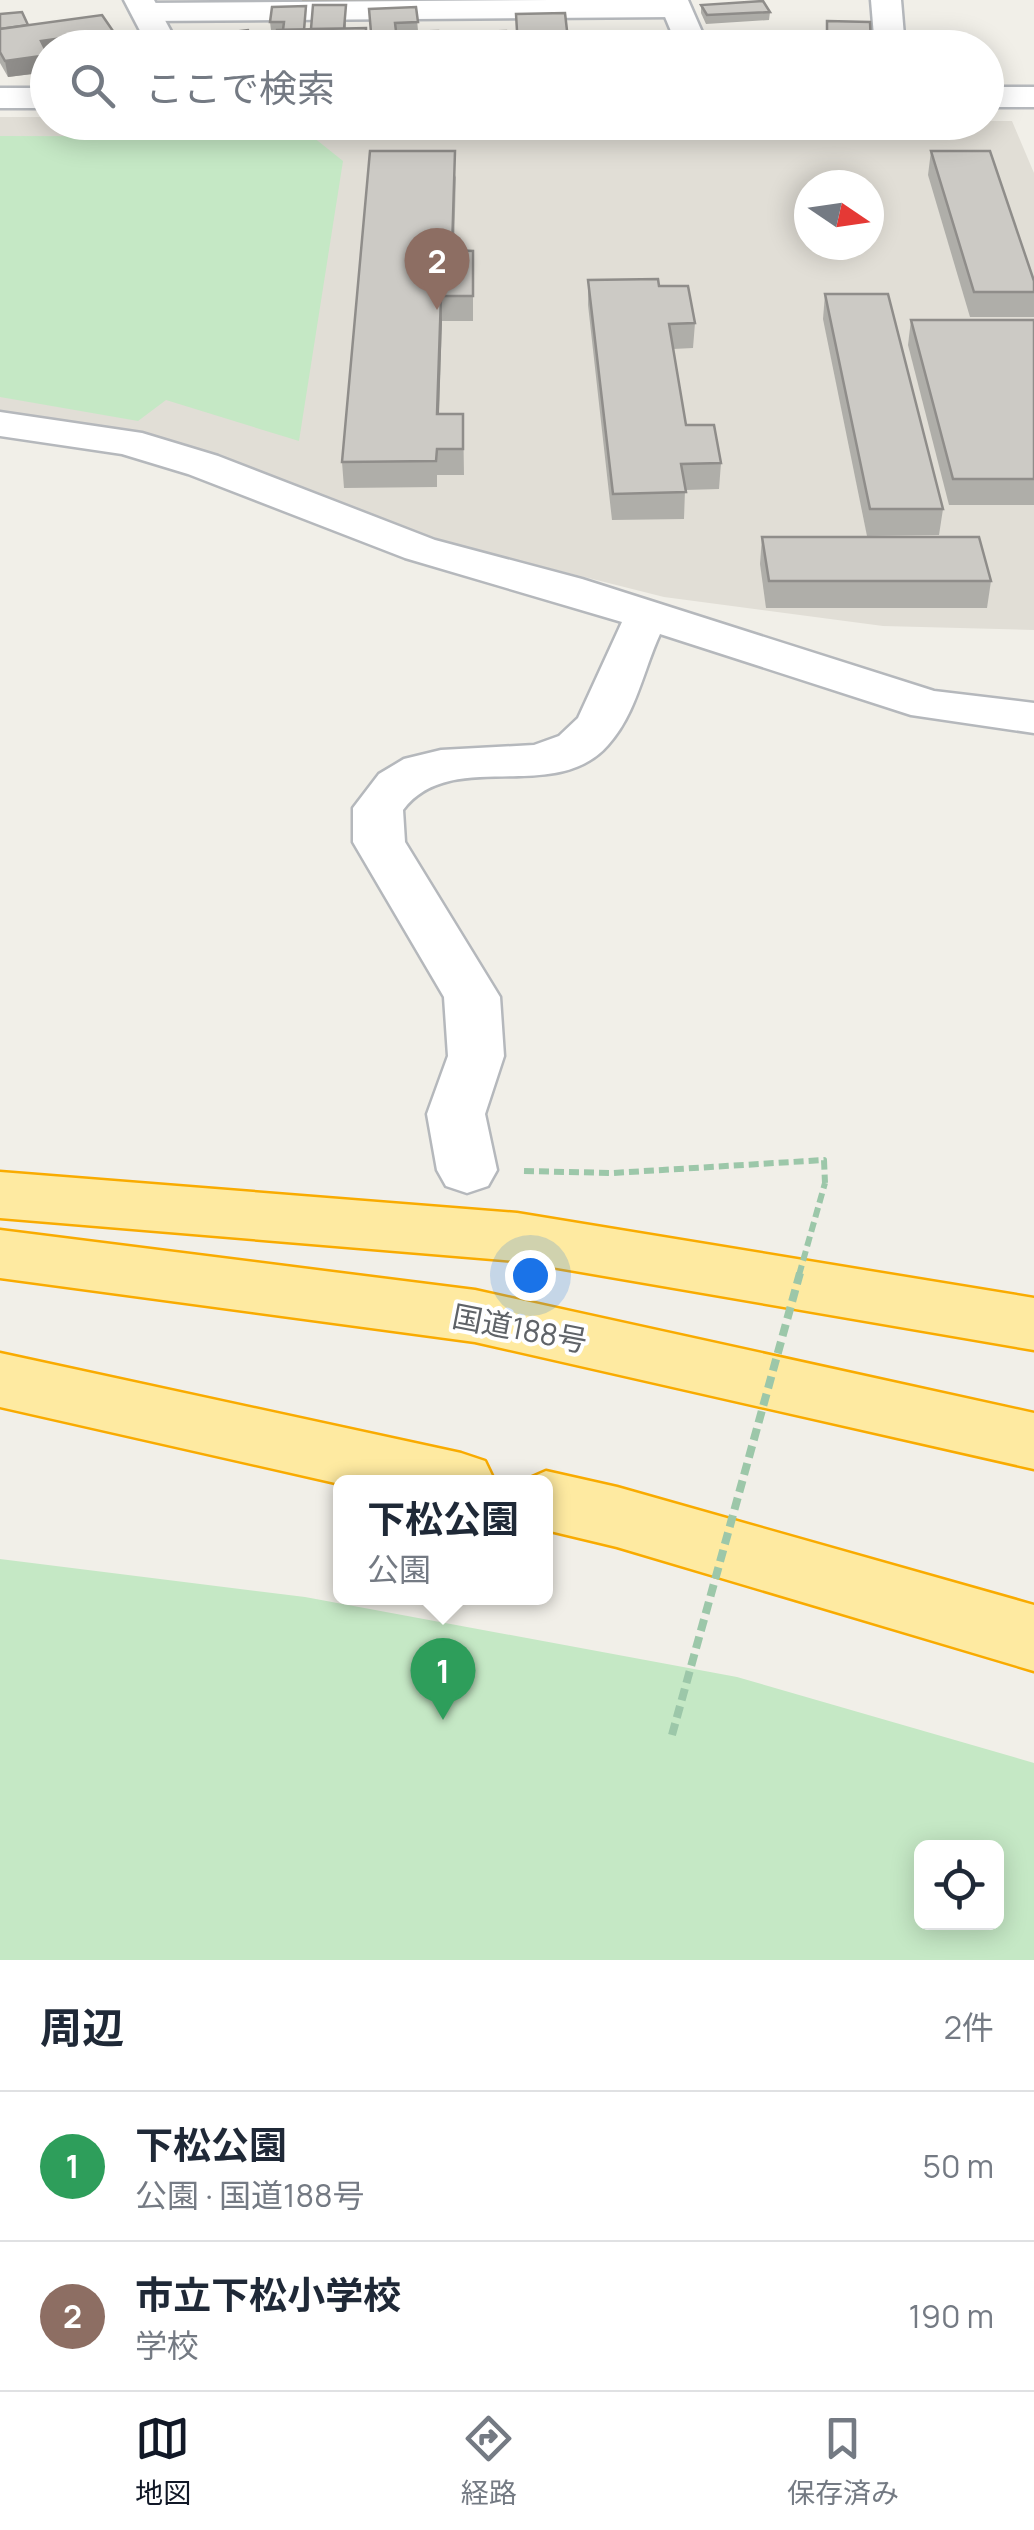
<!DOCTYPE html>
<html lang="ja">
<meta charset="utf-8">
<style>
:root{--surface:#fff;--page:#f2f2f3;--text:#1f2937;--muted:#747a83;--line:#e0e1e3;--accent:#111827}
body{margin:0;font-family:Manrope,"Noto Sans JP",sans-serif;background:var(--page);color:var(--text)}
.controls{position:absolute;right:30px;bottom:30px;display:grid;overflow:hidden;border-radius:15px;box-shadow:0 5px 25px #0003}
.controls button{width:90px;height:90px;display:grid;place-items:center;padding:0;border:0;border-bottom:2px solid var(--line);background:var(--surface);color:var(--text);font:50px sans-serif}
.compass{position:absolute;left:794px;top:170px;width:90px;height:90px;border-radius:50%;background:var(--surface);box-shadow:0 5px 25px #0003;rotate:103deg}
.you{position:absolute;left:530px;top:1275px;width:35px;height:35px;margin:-25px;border:8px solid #fff;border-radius:50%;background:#1a73e8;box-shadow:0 0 0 15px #1a73e833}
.badge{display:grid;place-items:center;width:65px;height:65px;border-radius:50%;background:var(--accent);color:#fff;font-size:32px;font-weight:700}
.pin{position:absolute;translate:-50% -82px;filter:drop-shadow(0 2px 5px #0008)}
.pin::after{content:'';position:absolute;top:52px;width:35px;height:30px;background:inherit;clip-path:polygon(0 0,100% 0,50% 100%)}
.popup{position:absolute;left:333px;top:1475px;width:220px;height:130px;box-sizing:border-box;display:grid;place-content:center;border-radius:15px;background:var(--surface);filter:drop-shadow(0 2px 8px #0005);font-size:32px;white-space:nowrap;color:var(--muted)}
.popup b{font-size:38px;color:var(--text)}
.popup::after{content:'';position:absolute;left:50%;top:100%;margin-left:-20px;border:20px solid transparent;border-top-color:var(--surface)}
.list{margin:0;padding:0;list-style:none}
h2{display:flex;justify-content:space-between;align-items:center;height:130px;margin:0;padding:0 40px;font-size:42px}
h2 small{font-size:32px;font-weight:400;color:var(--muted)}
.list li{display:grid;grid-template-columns:65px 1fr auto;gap:30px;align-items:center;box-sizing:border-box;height:150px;padding:0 40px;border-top:2px solid var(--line)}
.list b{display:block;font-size:38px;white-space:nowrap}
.list p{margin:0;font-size:32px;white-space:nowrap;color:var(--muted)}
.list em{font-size:32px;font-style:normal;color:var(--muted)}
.icon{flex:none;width:55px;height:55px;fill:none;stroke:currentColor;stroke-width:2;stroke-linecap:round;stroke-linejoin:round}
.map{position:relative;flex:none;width:1034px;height:1960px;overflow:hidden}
.search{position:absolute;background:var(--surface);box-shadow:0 5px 25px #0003;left:30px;right:30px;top:30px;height:110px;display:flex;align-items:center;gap:25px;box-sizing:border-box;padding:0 35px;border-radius:55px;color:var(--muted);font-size:38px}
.sheet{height:430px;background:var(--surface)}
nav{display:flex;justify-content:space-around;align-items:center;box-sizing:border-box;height:140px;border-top:2px solid var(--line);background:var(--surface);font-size:28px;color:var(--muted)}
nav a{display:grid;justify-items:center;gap:5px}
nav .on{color:var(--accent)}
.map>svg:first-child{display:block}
</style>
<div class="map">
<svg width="1034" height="1960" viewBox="0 0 1034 1960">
<rect width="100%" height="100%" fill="#f1efe8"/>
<path fill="#e1ded6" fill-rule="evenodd" d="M0 117H47L48 122 1012 121 1034 173V630L883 626 664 597 437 540 142 433 0 414ZM809 185H869V245H809Z"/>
<g fill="#c5e8c5" fill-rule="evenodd">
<path d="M0 136 313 137 343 161 299 441 166 400 138 421 0 397Z"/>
<path d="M0 1559 305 1597 737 1677 1034 1763V1960H0ZM922 1848H996V1922H922Z"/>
</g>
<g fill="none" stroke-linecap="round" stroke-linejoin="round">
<defs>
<g id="minor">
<path d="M551 0H680L691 8 687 14 676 17 146 21 135 18 131 12 135 6 146 3Z"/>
<path d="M871 0H901L905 48H875Z"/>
<path d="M0 412 142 433 218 456 435 540 582 579 934 691 1034 703V733L911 715 660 634C643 671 636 714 608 745 555 806 451 746 403 810L405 842 500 997 504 1056 485 1114 497 1170 488 1186 467 1193 446 1186 437 1170 427 1114 448 1056 444 997 353 842V808L379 774 404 759 441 750 534 745 559 736 578 718 622 622 405 558 188 474 122 454 0 436Z"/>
</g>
<g id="tertiary">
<path d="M124 0H154L180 48H149Z"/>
<path d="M658 0H688L709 48H678Z"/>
<rect x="986" y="87" width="48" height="20"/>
<rect x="0" y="88" width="48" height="20"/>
</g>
<g id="trunk">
<path d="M0 1172 517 1213 1034 1298V1350L517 1261 0 1218Z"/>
<path d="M0 1230 475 1290 1034 1413V1469L475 1342 0 1278Z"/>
<path d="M0 1353 461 1453 485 1461 495 1482 340 1484 0 1407Z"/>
<path d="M546 1471 617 1487 1034 1605V1671L617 1547 546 1530V1482H521Z"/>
</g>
</defs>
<use href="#minor" stroke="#b5b8bc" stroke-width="5"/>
<use href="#tertiary" stroke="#b5b8bc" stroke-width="5"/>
<use href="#trunk" stroke="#f9ab00" stroke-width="5"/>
<path stroke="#9cc7a9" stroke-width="6" stroke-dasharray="10 5" stroke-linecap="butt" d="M524 1171 613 1173 824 1160 825 1183"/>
<use href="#minor" fill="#fff" fill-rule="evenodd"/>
<use href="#tertiary" fill="#fff" fill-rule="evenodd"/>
<use href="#trunk" fill="#feeaa1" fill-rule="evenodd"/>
<path stroke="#9cc7a9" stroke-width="6" stroke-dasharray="10 5" stroke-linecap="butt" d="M799 1275 825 1183"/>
<path stroke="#9cc7a9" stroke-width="8" stroke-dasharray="12 6" stroke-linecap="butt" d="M672 1735 800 1273"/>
</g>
<g fill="#afaea9">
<path d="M302 0H413L302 1Z"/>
<path d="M346 5V29L367 48H275L276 30H271L270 22 306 6 305 30 311 29Z"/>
<path d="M701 5 770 12 769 20 706 24 701 13Z"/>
<path d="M416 7 418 31 396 32V39L371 40 369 9Z"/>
<path d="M0 14 28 25 115 47 48 48V72L8 77 0 63Z"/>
<path d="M827 21 870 22V48H837V45H827Z"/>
<path d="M471 32 508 48H471Z"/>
<path d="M931 151 1034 281V317H970L928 175Z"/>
<path d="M456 175 454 250 473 251V321H442L439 414H463L464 475H437V487L344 488 342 462Z"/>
<path d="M588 280 659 286 695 323 693 348 673 349 686 425 721 463 719 489 685 490 684 519 612 520 588 305Z"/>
<path d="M825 294 943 509 939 535 867 536 823 319Z"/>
<path d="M911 320H1034V505H949L908 345Z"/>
<path d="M762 537 991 581 987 608H766L760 564Z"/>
</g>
<g fill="#8f8d8a">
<path d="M113 31 115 47 48 48V72L8 77 5 61 41 41Z"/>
<path d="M441 296 442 321 438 440 437 414Z"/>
</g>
<g fill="#cccac5" stroke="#8f8d8a" stroke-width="2.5">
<path d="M763 1 770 12 707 15 701 5Z"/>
<path d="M313 5H346L344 29H311Z"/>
<path d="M306 6 304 30H283L284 22H270L272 7Z"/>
<path d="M416 7 418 22 395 23 396 31 371 32 369 9Z"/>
<path d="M22 12 28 25 0 29V14Z"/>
<path d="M565 13 569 48H518L516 14Z"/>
<path d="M102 15 113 31 41 41 48 55 5 61 0 52V29Z"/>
<path d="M827 21 870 22 871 44 838 43V36H827Z"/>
<path d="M366 28V48H317V45L275 46 277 30Z"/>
<path d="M248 30 258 48H197L192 37Z"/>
<path d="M438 31V48H396L397 32Z"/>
<path d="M506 31 508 48H489L488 41 472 42 471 32Z"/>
<path d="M370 151H455L452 250 473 251V296H441L437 414H463V449H437L436 461 342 462Z"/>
<path d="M931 151H990L1034 281V292H974Z"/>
<path d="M658 279 659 286H688L695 323 669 324 686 425H714L721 463 681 464 686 492 613 494 588 280Z"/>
<path d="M825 294H888L943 509H870Z"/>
<path d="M911 320H1034V479H953Z"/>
<path d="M762 537H979L991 581H769Z"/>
</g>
<g text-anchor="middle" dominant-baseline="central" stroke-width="8" stroke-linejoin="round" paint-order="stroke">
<g font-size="30" fill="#5f6368" stroke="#fff">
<text transform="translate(520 1328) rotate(11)">国道188号</text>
</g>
</g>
</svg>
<div class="controls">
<button><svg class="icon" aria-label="locate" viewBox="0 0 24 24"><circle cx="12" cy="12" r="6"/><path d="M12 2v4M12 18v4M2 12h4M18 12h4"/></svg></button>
</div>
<svg class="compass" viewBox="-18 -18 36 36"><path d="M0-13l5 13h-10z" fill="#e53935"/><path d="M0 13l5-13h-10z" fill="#747a83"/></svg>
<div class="you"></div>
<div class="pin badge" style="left:443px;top:1720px;background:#2e9e5b">1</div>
<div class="popup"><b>下松公園</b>公園</div>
<div class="pin badge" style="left:437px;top:310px;background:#8d6e63">2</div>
<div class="search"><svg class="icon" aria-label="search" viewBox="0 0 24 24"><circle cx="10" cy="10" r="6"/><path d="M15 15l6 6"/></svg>ここで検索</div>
</div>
<section class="sheet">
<h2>周辺<small>2件</small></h2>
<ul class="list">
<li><span class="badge" style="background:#2e9e5b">1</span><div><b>下松公園</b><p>公園 · 国道188号</p></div><em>50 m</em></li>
<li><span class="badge" style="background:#8d6e63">2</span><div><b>市立下松小学校</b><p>学校</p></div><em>190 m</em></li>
</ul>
</section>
<nav>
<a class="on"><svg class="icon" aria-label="map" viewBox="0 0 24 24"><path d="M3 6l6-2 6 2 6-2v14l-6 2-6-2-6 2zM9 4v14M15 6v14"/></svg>地図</a>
<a><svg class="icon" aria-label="directions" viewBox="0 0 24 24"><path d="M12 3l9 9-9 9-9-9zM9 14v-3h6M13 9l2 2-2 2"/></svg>経路</a>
<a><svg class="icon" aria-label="saved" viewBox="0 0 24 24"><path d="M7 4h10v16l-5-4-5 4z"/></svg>保存済み</a>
</nav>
